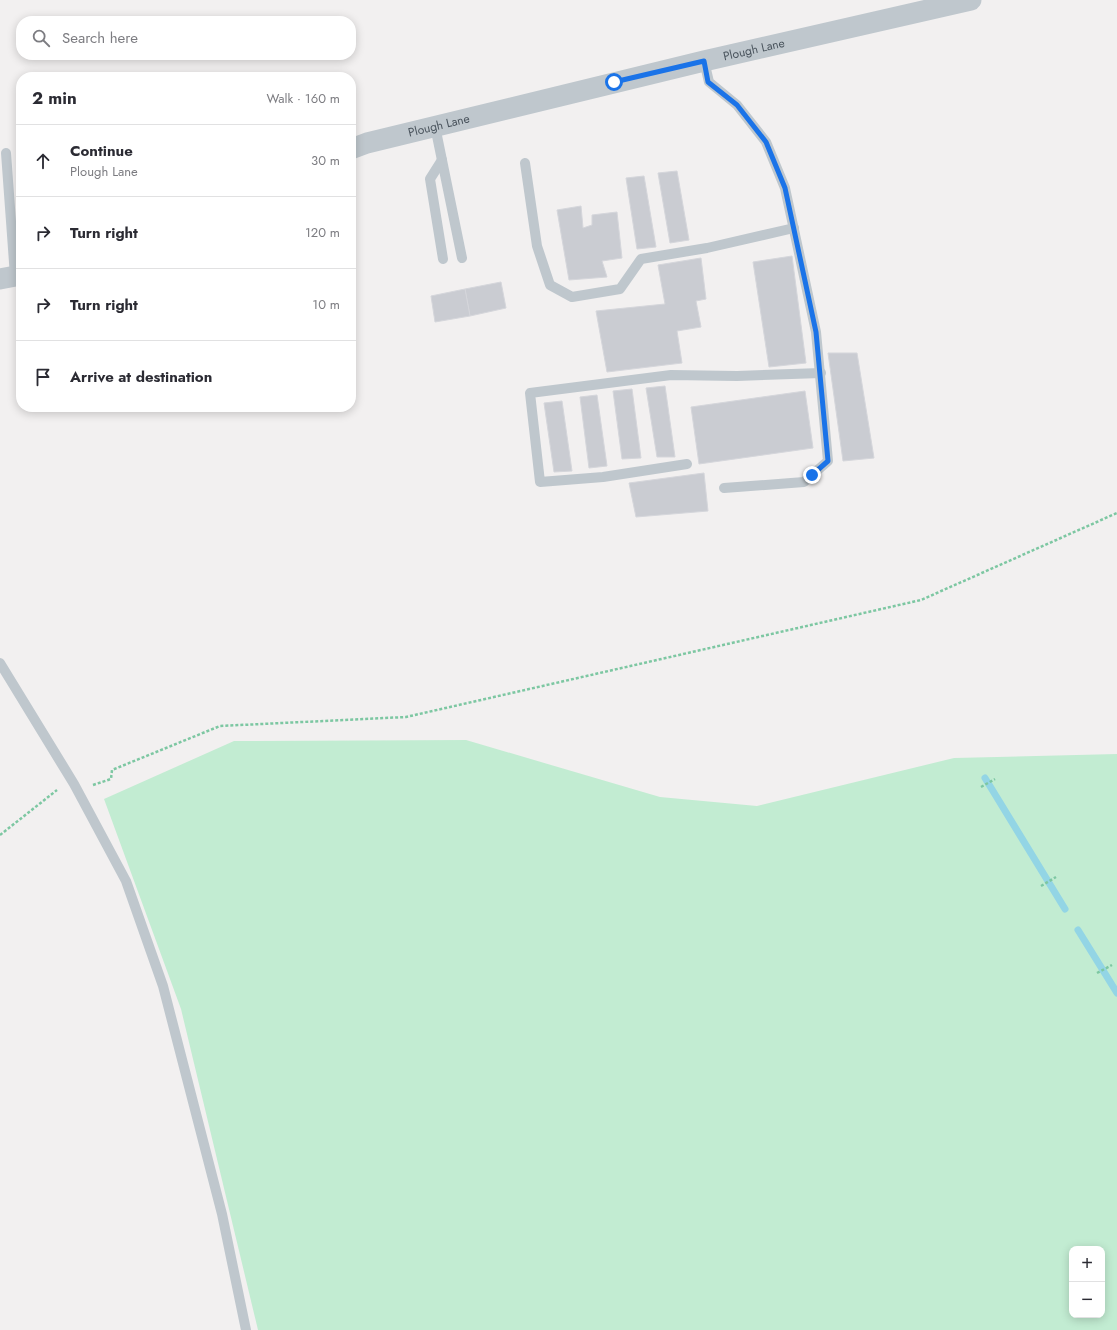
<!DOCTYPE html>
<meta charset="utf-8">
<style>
:root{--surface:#fff;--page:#f2f2f3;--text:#2b2b33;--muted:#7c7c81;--line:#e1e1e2}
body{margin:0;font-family:Jost,sans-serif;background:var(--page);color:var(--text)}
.controls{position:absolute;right:12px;bottom:12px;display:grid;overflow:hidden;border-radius:8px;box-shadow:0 2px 10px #0003}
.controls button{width:36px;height:36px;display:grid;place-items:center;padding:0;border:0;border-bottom:1px solid var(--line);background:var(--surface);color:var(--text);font:20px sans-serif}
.stop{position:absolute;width:12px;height:12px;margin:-9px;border:3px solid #1a73e8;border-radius:50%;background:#fff}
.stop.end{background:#1a73e8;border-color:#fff;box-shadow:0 1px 4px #0008}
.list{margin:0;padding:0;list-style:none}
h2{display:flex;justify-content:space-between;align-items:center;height:52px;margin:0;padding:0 16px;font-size:17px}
h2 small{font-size:13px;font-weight:400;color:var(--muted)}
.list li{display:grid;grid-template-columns:26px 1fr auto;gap:12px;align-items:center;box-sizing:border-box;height:72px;padding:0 16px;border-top:1px solid var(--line)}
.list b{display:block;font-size:15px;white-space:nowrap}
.list p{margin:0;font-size:13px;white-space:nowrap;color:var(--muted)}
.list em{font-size:13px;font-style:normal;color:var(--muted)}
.icon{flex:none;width:22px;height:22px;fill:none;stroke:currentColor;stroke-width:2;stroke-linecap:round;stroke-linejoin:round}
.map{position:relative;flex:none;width:1117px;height:1330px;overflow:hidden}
.search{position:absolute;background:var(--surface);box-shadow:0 2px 10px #0003;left:16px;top:16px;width:340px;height:44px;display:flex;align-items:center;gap:10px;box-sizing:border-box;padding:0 14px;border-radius:16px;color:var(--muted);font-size:15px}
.panel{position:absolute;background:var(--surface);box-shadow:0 2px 10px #0003;left:16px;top:72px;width:340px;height:340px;border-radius:16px}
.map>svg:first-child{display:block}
</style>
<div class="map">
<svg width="1117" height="1330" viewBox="0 0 1117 1330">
<rect width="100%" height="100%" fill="#f2f0f0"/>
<path fill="#c2ecd2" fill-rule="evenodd" d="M466 740 660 797 757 806 954 758 1117 754V1330H258L181 1009 104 799 234 741ZM1072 1249H1102V1315H1072Z"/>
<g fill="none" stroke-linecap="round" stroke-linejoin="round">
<g stroke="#93d5e5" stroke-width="7">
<path d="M985 778 1065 909"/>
<path d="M1078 930 1117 993"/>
</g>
</g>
<g fill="#caccd2" stroke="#d5d6db">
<path d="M677 171 689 240 670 243 658 173Z"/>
<path d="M644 176 656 247 637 249 626 178Z"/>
<path d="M581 206 583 228 592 225V215L617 212 622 258 602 261 607 277 569 280 557 210Z"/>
<path d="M792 256 806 363 769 367 753 262Z"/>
<path d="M701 258 706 299 696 301 701 327 677 331 682 363 607 372 596 311 665 304 658 265Z"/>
<path d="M501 282 506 308 470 316 465 289Z"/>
<path d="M465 289 470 316 435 322 431 296Z"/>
<path d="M828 353H857L874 458 843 461Z"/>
<path d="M665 386 675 457H657L646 388Z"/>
<path d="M632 389 641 458 622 459 613 391Z"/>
<path d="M805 391 813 448 699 464 691 407Z"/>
<path d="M597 395 607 466 589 468 580 397Z"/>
<path d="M562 401 572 471 554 472 544 403Z"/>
<path d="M704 473 708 511 636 517 629 483Z"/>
</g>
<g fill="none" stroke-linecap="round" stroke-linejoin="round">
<g stroke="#7dc7a2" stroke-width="2.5" stroke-dasharray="3 2" stroke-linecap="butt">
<path d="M93 785 111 779 112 770 220 726 406 717 921 600 1117 513"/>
<path d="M981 787 995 779"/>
<path d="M0 835 57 790"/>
<path d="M1041 886 1056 877"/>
<path d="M1097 973 1112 965"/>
</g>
<g stroke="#bfc7cd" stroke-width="10">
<path d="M704 61 709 82 737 105 766 142 785 188 816 332 828 461 804 482 724 488"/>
<path d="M435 126 462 258"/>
<path d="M6 153 15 276"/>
<path d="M442 160 430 179 443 259"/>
<path d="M525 163 537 246 550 285 572 297 620 289 641 259 707 248 794 228"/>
<path d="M687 464 603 477 540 482 530 393 671 375 737 376 821 373"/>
<path d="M0 663 74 784 126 881 163 986 222 1214 246 1330"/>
</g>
<g stroke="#bfc7cd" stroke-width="21">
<path id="s1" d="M351 149 367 143 704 61 971 0"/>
<path d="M0 279 21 275"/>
</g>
</g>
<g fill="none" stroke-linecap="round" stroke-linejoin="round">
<path stroke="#1a73e8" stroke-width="5" d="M614 82 704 61 708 82 737 105 766 142 785 188 816 332 828 461 812 475"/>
</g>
<g text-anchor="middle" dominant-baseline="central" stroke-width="4" stroke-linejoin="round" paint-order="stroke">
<g font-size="12" fill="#49535c" stroke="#fff">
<text stroke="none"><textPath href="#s1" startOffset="415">Plough Lane</textPath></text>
<text stroke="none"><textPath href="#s1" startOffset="91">Plough Lane</textPath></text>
</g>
</g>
</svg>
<div class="controls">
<button>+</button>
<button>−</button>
</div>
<div class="stop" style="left:614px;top:82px"></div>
<div class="stop end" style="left:812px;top:475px"></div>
<div class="search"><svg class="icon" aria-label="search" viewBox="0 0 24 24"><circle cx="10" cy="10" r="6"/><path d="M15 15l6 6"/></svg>Search here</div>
<section class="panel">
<h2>2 min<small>Walk · 160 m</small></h2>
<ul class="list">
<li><svg class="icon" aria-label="ahead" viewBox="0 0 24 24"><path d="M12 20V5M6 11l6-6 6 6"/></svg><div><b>Continue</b><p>Plough Lane</p></div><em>30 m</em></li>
<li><svg class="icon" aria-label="right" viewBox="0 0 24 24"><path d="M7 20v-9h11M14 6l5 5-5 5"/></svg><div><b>Turn right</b></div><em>120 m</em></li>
<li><svg class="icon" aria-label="right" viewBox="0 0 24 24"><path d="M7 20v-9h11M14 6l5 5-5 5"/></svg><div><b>Turn right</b></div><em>10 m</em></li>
<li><svg class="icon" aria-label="arrive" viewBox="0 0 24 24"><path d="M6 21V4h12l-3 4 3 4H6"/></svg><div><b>Arrive at destination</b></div></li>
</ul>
</section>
</div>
